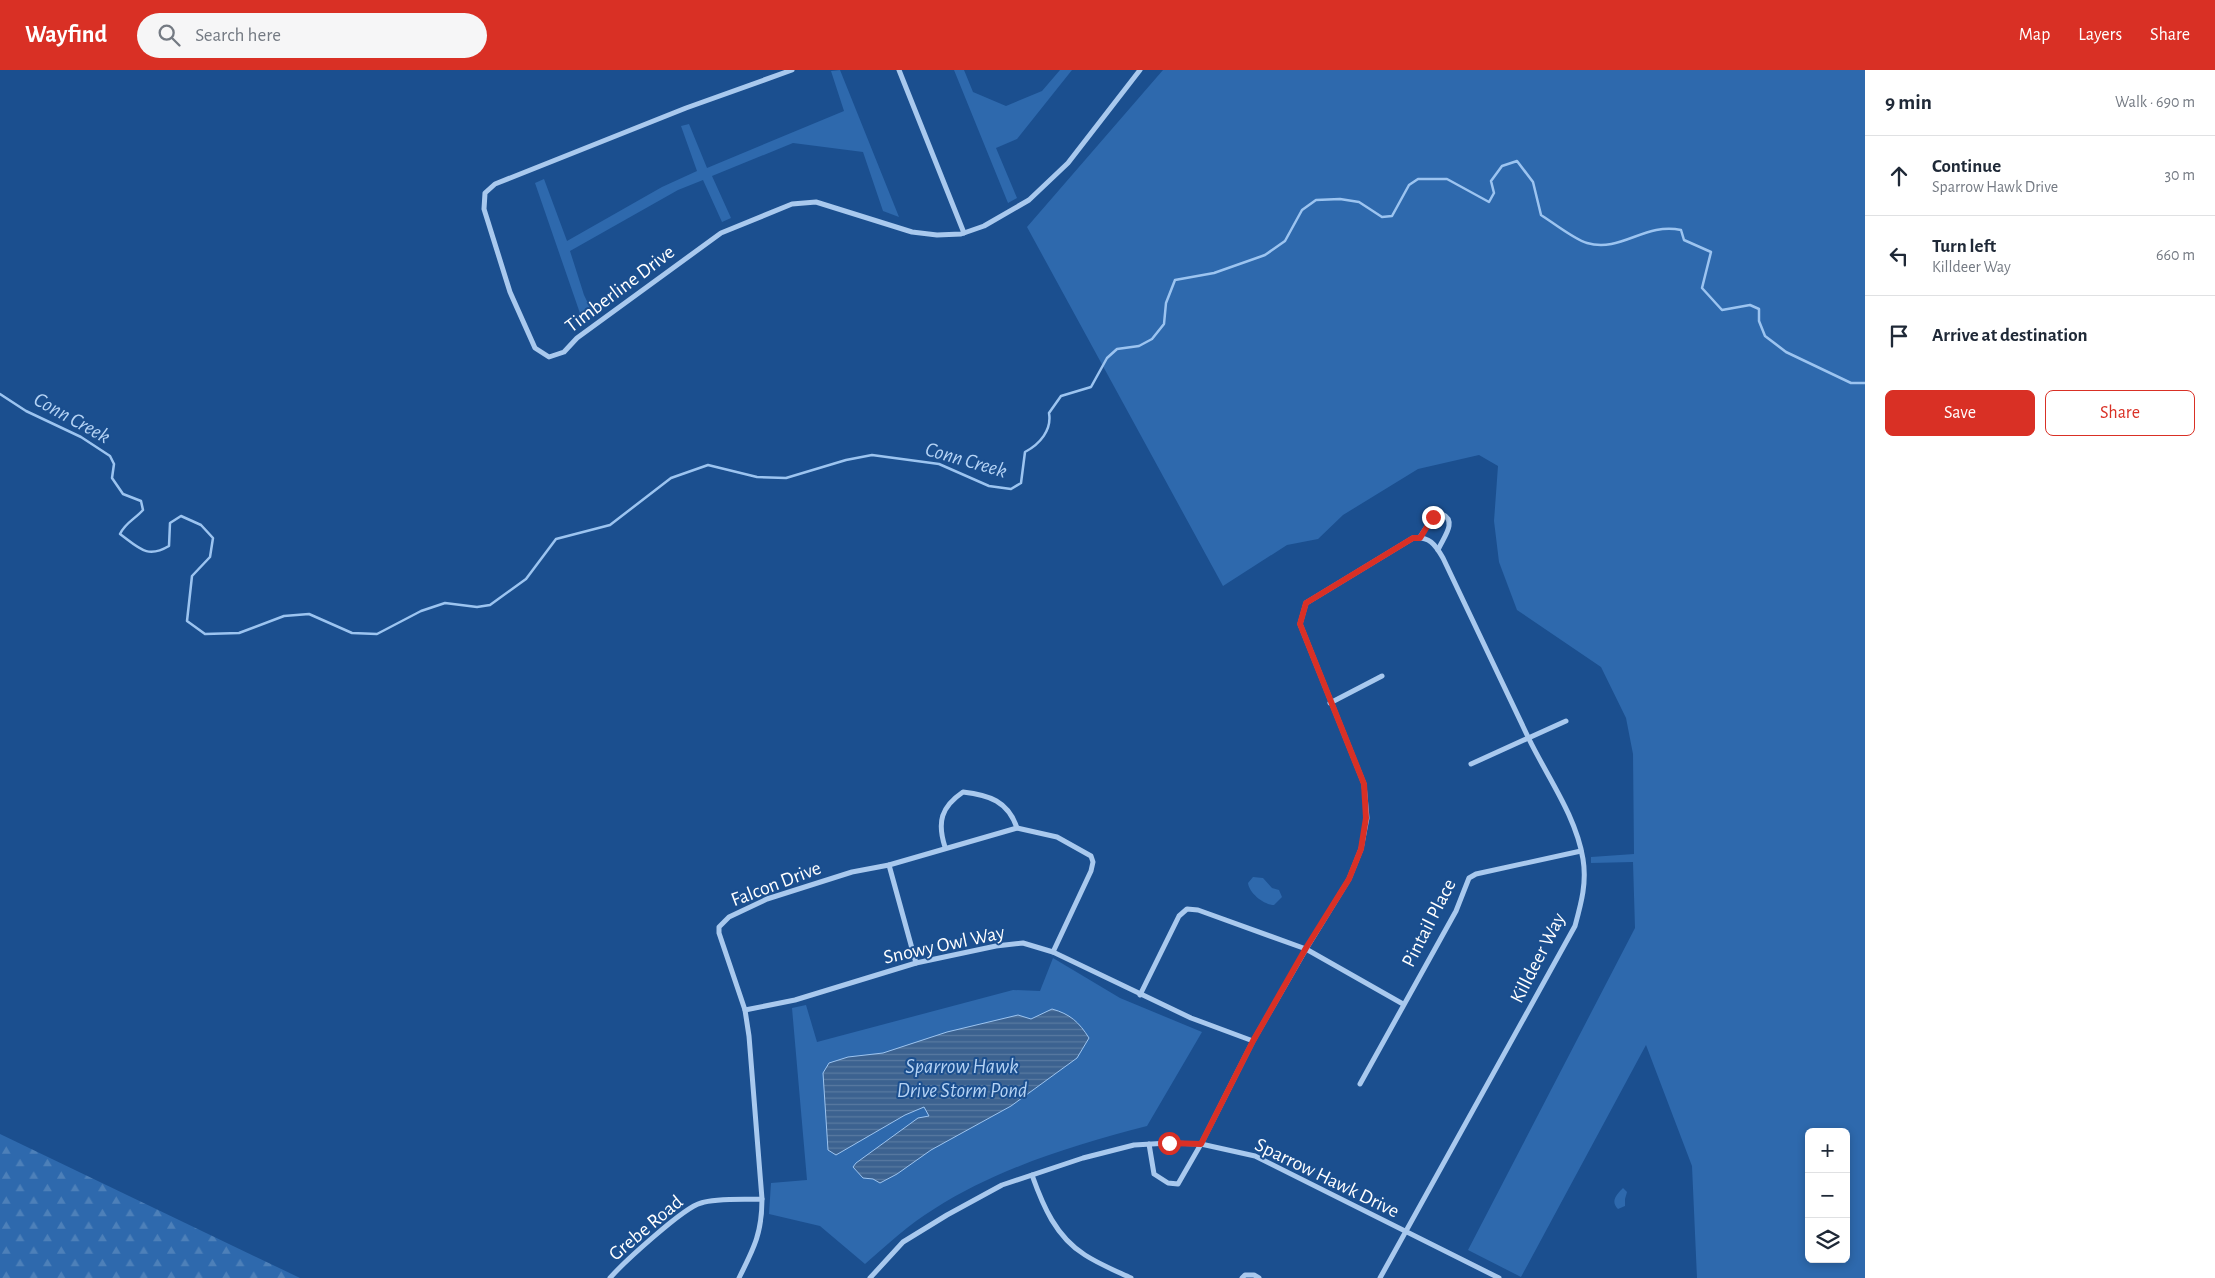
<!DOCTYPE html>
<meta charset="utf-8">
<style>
:root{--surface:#fff;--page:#f6f6f7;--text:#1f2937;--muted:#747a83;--line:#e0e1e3;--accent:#d93025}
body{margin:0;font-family:"Alegreya Sans",sans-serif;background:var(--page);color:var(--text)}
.controls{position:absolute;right:15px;bottom:15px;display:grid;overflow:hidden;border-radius:8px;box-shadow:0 2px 8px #0003}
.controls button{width:45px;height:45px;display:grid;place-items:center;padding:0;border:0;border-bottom:1px solid var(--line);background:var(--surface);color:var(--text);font:25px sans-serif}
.stop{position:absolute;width:15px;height:15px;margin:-11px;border:4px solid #d93025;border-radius:50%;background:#fff}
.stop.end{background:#d93025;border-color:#fff;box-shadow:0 1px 5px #0008}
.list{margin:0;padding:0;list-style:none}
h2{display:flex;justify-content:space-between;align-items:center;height:65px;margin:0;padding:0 20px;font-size:21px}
h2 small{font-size:16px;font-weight:400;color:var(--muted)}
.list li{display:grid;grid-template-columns:32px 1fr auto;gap:15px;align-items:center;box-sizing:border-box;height:80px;padding:0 20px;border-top:1px solid var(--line)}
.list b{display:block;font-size:19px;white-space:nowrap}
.list p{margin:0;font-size:16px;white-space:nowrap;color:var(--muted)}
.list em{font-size:16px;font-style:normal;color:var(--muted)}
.actions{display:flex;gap:10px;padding:15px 20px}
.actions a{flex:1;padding:11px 0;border:1px solid var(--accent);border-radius:8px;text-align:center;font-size:18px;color:var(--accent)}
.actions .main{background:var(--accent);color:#fff}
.icon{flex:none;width:28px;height:28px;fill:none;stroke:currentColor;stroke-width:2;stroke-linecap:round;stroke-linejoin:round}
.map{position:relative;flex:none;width:1865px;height:1208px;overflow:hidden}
header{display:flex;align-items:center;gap:30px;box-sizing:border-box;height:70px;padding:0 25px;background:var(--accent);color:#fff}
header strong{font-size:24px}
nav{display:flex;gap:28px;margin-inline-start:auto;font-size:18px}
.search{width:350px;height:45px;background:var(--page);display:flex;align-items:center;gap:12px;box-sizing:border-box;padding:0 18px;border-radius:28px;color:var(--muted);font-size:19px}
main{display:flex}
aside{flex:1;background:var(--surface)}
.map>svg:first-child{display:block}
</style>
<header>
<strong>Wayfind</strong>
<div class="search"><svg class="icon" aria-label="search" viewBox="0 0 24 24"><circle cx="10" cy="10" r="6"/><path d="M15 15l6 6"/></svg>Search here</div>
<nav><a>Map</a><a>Layers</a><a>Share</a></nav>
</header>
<main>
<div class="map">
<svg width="1865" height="1208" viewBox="0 0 1865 1208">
<defs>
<pattern id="forest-firs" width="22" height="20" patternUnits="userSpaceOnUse" patternTransform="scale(1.25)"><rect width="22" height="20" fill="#2e69ad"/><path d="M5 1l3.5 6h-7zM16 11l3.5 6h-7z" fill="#4d80b9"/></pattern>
<pattern id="water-rules" width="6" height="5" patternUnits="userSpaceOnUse" patternTransform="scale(1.25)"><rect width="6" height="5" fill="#3c6290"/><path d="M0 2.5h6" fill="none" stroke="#597aa1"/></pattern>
</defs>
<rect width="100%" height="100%" fill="#1b4f8f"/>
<path fill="url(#forest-firs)" d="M0 1064 300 1208H0Z"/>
<g fill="#2e69ad" fill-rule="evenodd">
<path d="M840 0 899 147 883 141 863 82 793 73 712 106 731 148 722 152 703 110 678 120 570 181 584 225 594 246 583 252 535 113 544 109 567 171 662 117 697 101 681 56 689 54 707 98 844 41 831 1Z"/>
<path d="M954 0H964L973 22 1006 36 1042 21 1060 0H1072L1017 69 996 78 1017 128 1008 133Z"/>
<path d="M1163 0H1865V1208H1697L1692 1096 1646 975 1521 1207 1468 1180 1635 858 1633 792 1591 793V787L1634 784 1633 684 1626 648 1601 597 1517 540 1499 492 1494 451 1498 396 1479 385 1418 399 1343 445 1318 469 1287 475 1223 516 1027 157ZM1809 1062H1846V1189H1809Z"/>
<path d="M1253 807 1263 808 1272 818 1279 820 1282 827 1274 835C1264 835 1249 823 1248 813Z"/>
<path d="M1053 888 1120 928 1202 962 1147 1056C1074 1075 998 1098 934 1139 909 1154 887 1175 865 1194L820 1156 769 1144 771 1113 807 1110 792 938 806 935 817 972 1013 920 1040 921Z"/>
<path d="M1623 1118 1627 1122 1625 1129V1136L1618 1139C1610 1131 1617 1124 1623 1118Z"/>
</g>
<path fill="url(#water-rules)" stroke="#9cc4f0" d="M1052 939C1070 944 1079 952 1089 968L1077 988 1011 1036 931 1080 897 1104 880 1113 873 1109 863 1108 853 1097 856 1093 918 1048 929 1046 924 1037 905 1045 836 1085 828 1080 823 1003 829 993 848 987 883 983 947 962 1018 945 1031 949Z"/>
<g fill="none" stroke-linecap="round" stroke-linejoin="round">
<path stroke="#9cc4f0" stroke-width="2.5" d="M0 324 26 341 81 367 110 386 114 394 112 408 123 424 141 431 143 440C135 449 125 453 120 464 139 478 147 489 169 476L170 453 181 446 201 455 213 468 210 487 192 506 187 551 205 564 239 563 284 546 309 544 352 563 377 564 421 541 445 533 477 537 490 535 526 509 556 469 610 455 671 408 708 395 757 407 786 408 846 390 872 385 939 394 989 416 1011 419 1021 413 1025 382C1040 374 1052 360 1049 343L1061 326 1091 317 1107 288 1117 279 1139 276 1152 269 1164 254 1166 233 1175 210 1214 203 1265 185 1285 171 1302 140 1316 130 1340 129 1359 132 1382 147 1392 146 1409 115 1418 109H1447L1489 132 1494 123 1491 111 1502 96 1517 91 1533 112 1541 145C1552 152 1575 170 1587 173 1621 183 1645 152 1681 160L1684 170 1711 182 1702 218 1722 240 1750 235 1759 239V251L1765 266 1786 282 1851 313H1865"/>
<g stroke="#a9c9ee" stroke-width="5">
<path d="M792 0 686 38 495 114 485 123 484 139 510 222 535 278 549 287 564 282 577 268 721 163 792 134 816 132 912 162 937 165 961 164 984 156 1029 130 1068 93 1140 0"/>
<path d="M899 0 964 163"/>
<path d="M1420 467 1433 447 1442 444C1458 451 1443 468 1438 480"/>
<path d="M1330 633 1382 606"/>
<path d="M1471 694 1566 651"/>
<path d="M945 777C937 752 941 737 963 722 989 725 1008 731 1017 758"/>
<path d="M889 795 916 893"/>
<path d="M1140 925 1179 846 1187 839 1198 840 1306 879 1403 934"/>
<path d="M745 940 795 930 916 893 996 876 1023 873 1053 882 1191 948 1253 971"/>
<path d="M1360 1014 1456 841 1469 808 1476 804 1581 781"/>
<path d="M1149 1074 1154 1104 1168 1113 1178 1114 1201 1074 1253 971 1306 879 1349 809 1361 779 1367 748 1364 714 1300 554 1306 533 1413 468C1429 466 1435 474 1443 488 1472 548 1500 609 1529 669 1548 708 1576 746 1583 789 1587 813 1581 834 1575 856L1380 1208"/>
<path d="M1032 1105C1043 1136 1056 1167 1085 1185 1099 1194 1116 1201 1131 1208"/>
<path d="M610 1208C623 1193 684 1137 701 1133 717 1128 745 1130 762 1129"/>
<path d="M739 1208C754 1178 762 1163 762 1129L749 966 745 940 719 863V857L729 847 767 829 852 802 889 795 1017 758 1057 767 1091 786 1093 792 1091 801 1053 882"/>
<path d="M870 1208 903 1172 947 1145 1002 1115 1083 1088 1134 1075 1169 1073 1201 1074 1255 1086 1499 1208"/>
<path d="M1242 1208 1245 1205H1254L1259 1208"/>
</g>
</g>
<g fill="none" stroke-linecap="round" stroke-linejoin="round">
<path stroke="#d93025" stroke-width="6" d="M1169 1073 1201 1074 1253 971 1306 878 1349 809 1361 779 1366 748 1364 714 1300 554 1306 533 1413 468H1420L1433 447"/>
</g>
<g text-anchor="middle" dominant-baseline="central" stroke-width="4" stroke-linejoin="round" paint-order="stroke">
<g font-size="20" fill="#fff" stroke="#1b4f8f">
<text transform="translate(620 219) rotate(-37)">Timberline Drive</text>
<text transform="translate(776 814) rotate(-21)">Falcon Drive</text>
<text transform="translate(1429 853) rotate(-63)">Pintail Place</text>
<text transform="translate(944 875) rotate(-12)">Snowy Owl Way</text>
<text transform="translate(1538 888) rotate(-63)">Killdeer Way</text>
<text transform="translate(1327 1108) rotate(26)">Sparrow Hawk Drive</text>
<text transform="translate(646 1158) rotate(-40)">Grebe Road</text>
</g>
<g font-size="21" font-style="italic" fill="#b5d3f5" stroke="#1b4f8f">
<text transform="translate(72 348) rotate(29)">Conn Creek</text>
<text transform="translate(966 390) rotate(16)">Conn Creek</text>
<text x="962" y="996">Sparrow Hawk<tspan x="962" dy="24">Drive Storm Pond</tspan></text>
</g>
</g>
</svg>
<div class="controls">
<button>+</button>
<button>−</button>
<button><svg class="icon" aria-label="layers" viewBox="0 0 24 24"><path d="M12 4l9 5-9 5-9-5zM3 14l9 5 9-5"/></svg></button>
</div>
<div class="stop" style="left:1169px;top:1073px"></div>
<div class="stop end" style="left:1433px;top:447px"></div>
</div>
<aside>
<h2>9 min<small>Walk · 690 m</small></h2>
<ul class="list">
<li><svg class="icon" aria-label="ahead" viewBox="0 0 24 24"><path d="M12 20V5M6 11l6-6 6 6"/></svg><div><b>Continue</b><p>Sparrow Hawk Drive</p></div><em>30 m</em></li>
<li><svg class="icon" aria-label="left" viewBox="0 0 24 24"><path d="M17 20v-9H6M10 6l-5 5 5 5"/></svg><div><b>Turn left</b><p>Killdeer Way</p></div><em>660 m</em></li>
<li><svg class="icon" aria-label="arrive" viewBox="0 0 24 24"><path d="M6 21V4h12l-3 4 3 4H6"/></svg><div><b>Arrive at destination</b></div></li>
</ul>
<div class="actions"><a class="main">Save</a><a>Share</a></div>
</aside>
</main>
